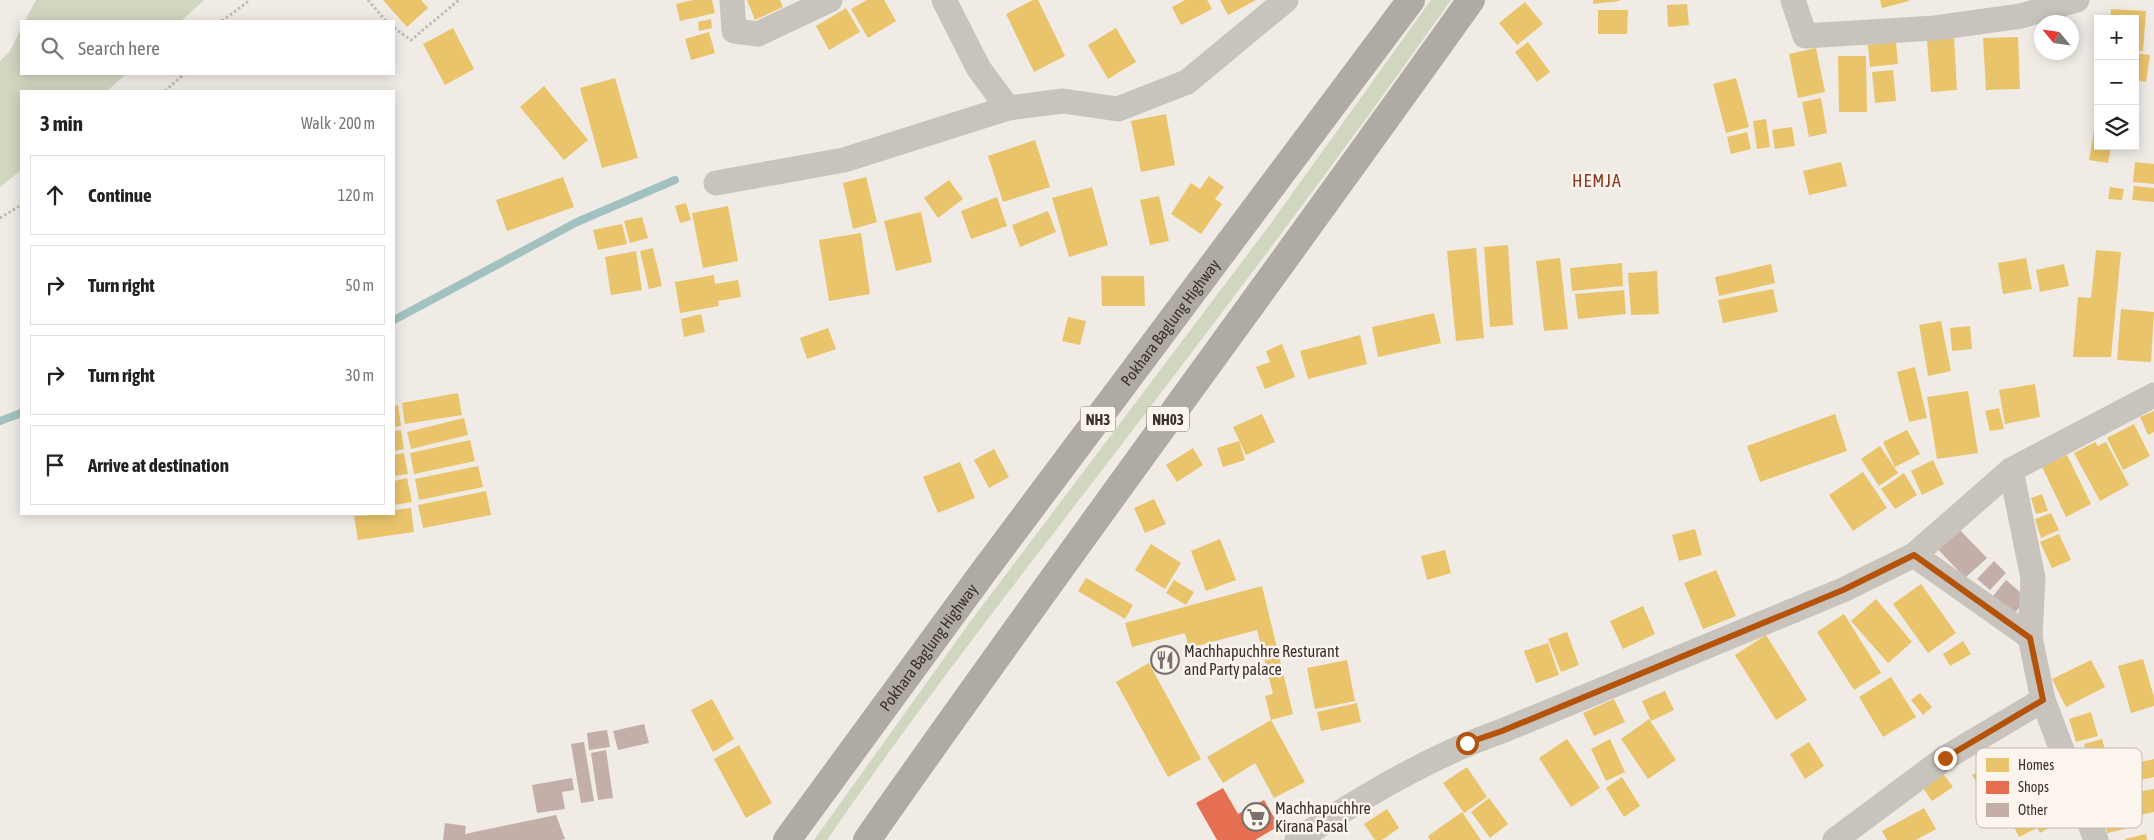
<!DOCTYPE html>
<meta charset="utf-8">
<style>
:root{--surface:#fff;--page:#f6f6f6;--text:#222;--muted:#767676;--line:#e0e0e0}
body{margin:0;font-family:"Asap Condensed",sans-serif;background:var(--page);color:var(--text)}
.controls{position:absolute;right:15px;top:15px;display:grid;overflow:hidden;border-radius:0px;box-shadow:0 2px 12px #0003}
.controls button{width:45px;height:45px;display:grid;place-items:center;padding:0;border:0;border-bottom:1px solid var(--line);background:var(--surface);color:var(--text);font:25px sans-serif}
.compass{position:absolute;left:2034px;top:15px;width:45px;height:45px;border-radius:50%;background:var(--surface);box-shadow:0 2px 12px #0003;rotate:299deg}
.stop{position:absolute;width:15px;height:15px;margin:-11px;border:4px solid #b45309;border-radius:50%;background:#fff}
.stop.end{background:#b45309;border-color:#fff;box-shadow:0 1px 5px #0008}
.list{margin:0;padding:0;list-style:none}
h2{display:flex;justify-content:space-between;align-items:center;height:65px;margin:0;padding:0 20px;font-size:21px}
h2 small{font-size:16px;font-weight:400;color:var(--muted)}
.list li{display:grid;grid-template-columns:32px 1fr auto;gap:15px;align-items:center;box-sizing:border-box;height:80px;margin:0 10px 10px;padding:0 10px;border:1px solid var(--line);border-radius:0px}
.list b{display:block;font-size:19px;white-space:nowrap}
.list em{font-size:16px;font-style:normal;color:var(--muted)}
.icon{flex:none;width:28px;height:28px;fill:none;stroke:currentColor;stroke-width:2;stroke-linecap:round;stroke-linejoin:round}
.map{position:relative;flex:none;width:2154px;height:840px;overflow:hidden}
.search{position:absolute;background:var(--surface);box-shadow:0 2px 12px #0003;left:20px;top:20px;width:375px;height:55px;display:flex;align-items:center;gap:12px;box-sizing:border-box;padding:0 18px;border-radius:0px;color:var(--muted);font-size:19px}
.panel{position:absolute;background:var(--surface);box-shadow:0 2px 12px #0003;left:20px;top:90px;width:375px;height:425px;border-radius:0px}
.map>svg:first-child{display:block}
</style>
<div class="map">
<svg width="2154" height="840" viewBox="0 0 2154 840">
<rect width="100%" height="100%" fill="#f0ebe5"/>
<g fill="#d1d6bf">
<path d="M36 0H204L181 21H25Z"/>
<path d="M1431 0H1451C1344 152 1232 300 1119 448 1020 577 919 706 827 840H814L970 622 1269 226Z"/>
<path d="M21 29V74H126L107 91H21V170L0 187V61L10 51Z"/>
</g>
<g fill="#e9c46a">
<path d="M383 0H421L428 8 407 27Z"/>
<path d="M693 0H712L715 13 680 21 676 4Z"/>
<path d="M747 0H780L783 7 755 20Z"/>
<path d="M867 0H884L896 21 868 38 851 9Z"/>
<path d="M1033 0H1038L1065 56 1034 72 1006 14Z"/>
<path d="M1185 0H1207L1212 9 1181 25 1172 7Z"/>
<path d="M1220 0H1256L1228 15Z"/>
<path d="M1593 0H1619L1620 1 1593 4Z"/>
<path d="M1880 0H1909V1L1882 8Z"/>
<path d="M1525 2 1543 24 1517 45 1499 23Z"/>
<path d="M1687 4 1689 25 1668 27 1667 5Z"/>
<path d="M846 8 860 32 829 50 816 26Z"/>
<path d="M2111 9 2146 11 2143 51H2135V19H2110Z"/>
<path d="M1598 10H1628L1627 34H1598Z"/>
<path d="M711 19 712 28 699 31 698 22Z"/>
<path d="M453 28 474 69 445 85 423 44Z"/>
<path d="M1116 28 1136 62 1108 79 1088 45Z"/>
<path d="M709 32 715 53 691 60 685 39Z"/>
<path d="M2018 37 2020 89 1986 90 1983 38Z"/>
<path d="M1954 38 1957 90 1931 92 1927 40Z"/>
<path d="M1528 42 1550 72 1537 82 1515 52Z"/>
<path d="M1896 42 1898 64 1870 67 1868 45Z"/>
<path d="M1816 48 1825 92 1798 98 1789 54Z"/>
<path d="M2135 53 2150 55 2146 82 2135 80Z"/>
<path d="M1838 56H1866L1867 112H1839Z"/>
<path d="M1893 70 1896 101 1875 103 1872 72Z"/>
<path d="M615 78 638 158 602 168 580 88Z"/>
<path d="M1736 78 1749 127 1726 133 1713 84Z"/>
<path d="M544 86 588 140 564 160 520 107Z"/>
<path d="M1821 98 1827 133 1809 137 1802 102Z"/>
<path d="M1166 114 1175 165 1141 172 1131 121Z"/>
<path d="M1766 119 1770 147 1757 149 1753 121Z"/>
<path d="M1792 127 1795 146 1775 149 1772 130Z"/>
<path d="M2094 131 2098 132V146H2111L2108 163 2089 160Z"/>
<path d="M1747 132 1751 149 1731 154 1727 137Z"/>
<path d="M1035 140 1050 187 1003 202 988 156Z"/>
<path d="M1841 162 1847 186 1809 195 1803 171Z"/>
<path d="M2135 162 2154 164V184L2133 182Z"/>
<path d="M1209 176 1224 187 1215 199 1222 204 1201 234 1171 214 1191 183 1200 189Z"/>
<path d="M563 177 574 207 507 231 496 200Z"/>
<path d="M866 177 877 222 853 229 843 183Z"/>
<path d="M949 180 963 199 938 218 924 198Z"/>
<path d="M2134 186 2154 188V202L2132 200Z"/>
<path d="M1092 187 1108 245 1069 257 1052 198Z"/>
<path d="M2110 187 2124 189 2122 200 2108 199Z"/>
<path d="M1159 196 1169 241 1150 245 1140 200Z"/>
<path d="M997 197 1007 226 971 239 961 211Z"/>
<path d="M686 203 691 220 680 223 675 206Z"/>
<path d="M728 206 738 261 703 268 692 213Z"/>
<path d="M1048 211 1056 232 1020 247 1012 225Z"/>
<path d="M921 212 932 262 896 271 884 221Z"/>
<path d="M642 217 648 238 630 243 624 221Z"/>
<path d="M622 224 627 244 598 250 593 230Z"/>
<path d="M861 233 870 294 829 301 819 240Z"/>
<path d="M1508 245 1513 325 1490 327 1484 247Z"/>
<path d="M653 248 662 286 649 289 640 251Z"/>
<path d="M1476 248 1484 338 1456 341 1447 251Z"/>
<path d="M2096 250 2121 252 2111 357H2073L2078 297 2091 298Z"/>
<path d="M636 251 642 290 611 295 605 257Z"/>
<path d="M1560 258 1568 329 1544 331 1536 261Z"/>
<path d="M2026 258 2032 289 2003 294 1998 263Z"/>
<path d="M1622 263 1623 286 1572 291 1570 268Z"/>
<path d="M1771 264 1775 283 1719 296 1715 277Z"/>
<path d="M2064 264 2069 286 2040 292 2036 270Z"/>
<path d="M1657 271 1659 314 1631 315 1628 273Z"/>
<path d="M714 275 715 284 738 280 741 297 718 301 719 306 680 313 675 282Z"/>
<path d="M1101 276H1144L1145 306H1102Z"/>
<path d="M1773 289 1778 312 1723 323 1718 300Z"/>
<path d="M1624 290 1626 314 1578 319 1575 294Z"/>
<path d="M2121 309 2154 312 2151 362 2117 360Z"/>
<path d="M1434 313 1441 343 1378 357 1372 327Z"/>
<path d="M701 314 705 332 684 337 681 319Z"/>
<path d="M1068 317 1086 321 1080 345 1062 341Z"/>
<path d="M1941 321 1951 371 1928 376 1919 325Z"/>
<path d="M1970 326 1972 349 1952 351 1950 328Z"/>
<path d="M828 328 836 349 807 359 800 338Z"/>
<path d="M1360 335 1367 364 1308 379 1300 351Z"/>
<path d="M1282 344 1295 377 1265 389 1256 367 1270 362 1266 351Z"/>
<path d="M1915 367 1927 418 1909 422 1897 372Z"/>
<path d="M2035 384 2040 417 2005 424 1999 390Z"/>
<path d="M1968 391 1978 453 1937 459 1927 397Z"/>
<path d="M458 393 462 415 405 424 402 403Z"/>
<path d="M398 405 401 426 394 427V406Z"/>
<path d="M1999 408 2004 429 1990 431 1985 411Z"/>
<path d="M2154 411V432L2148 435 2140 417Z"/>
<path d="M1262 414 1275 442 1246 455 1233 427Z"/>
<path d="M1835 414 1847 451 1760 482 1747 446Z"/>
<path d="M464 418 468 435 411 449 407 432Z"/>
<path d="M2134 424 2150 456 2123 470 2107 438Z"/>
<path d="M401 430 404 449 394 451V431Z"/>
<path d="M1907 430 1920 454 1895 467 1883 442Z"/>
<path d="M470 440 475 461 414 474 410 453Z"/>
<path d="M1239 441 1245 460 1223 467 1217 448Z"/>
<path d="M2095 442 2098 446 2106 442 2129 485 2100 501 2074 453Z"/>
<path d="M1880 446 1898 473 1879 486 1861 459Z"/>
<path d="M1193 448 1203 465 1177 482 1166 465Z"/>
<path d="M994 449 1009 477 989 488 974 460Z"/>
<path d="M404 453 408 474 394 476V455Z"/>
<path d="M2067 455 2091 504 2066 517 2042 467Z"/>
<path d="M1933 460 1944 484 1922 495 1911 471Z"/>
<path d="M960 462 975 498 938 513 923 477Z"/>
<path d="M478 466 483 487 419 500 415 479Z"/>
<path d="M1863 472 1887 508 1853 531 1829 495Z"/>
<path d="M1904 473 1917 495 1895 509 1881 489Z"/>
<path d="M407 478 412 502 394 505V481Z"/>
<path d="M486 491 491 515 423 528 418 505Z"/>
<path d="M2042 494 2048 511 2036 514 2031 498Z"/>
<path d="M1154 499 1166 524 1145 533 1134 508Z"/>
<path d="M411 508 414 532 358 540 354 516 394 514V510Z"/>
<path d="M2051 513 2059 530 2041 538 2035 519Z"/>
<path d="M1695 529 1702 555 1679 561 1672 535Z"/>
<path d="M2059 534 2071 560 2052 568 2040 542Z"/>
<path d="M1220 539 1236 580 1206 591 1191 551Z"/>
<path d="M1151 544 1181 563 1165 589 1135 570Z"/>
<path d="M1445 550 1451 573 1427 580 1421 556Z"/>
<path d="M1716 570 1736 616 1703 629 1684 583Z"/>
<path d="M1086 578 1133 605 1125 619 1078 591Z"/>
<path d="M1174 580 1194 592 1186 605 1166 593Z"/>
<path d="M1921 584 1956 633 1928 653 1893 604Z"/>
<path d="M1262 586 1293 714 1271 720 1265 696 1273 694 1257 630 1189 648 1185 633 1132 647 1125 623Z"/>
<path d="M1876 599 1912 642 1888 663 1851 621Z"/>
<path d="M1643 606 1655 634 1623 649 1610 621Z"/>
<path d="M1844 614 1881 673 1854 690 1817 632Z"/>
<path d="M1567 632 1579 665 1561 672 1548 639Z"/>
<path d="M1766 635 1807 700 1776 720 1735 655Z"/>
<path d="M1963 641 1971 654 1950 666 1943 654Z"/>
<path d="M1548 643 1559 675 1536 683 1524 651Z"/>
<path d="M2143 659 2154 697V706L2131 713 2118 666Z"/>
<path d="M1347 660 1355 701 1315 709 1307 668Z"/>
<path d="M2091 660 2105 687 2066 707 2052 679Z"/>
<path d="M1149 663 1201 759 1168 777 1116 682Z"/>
<path d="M1891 677 1916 717 1883 737 1859 697Z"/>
<path d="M1665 691 1674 710 1651 721 1642 701Z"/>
<path d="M1920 693 1932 707 1923 715 1911 700Z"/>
<path d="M712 699 734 739 713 752 691 710Z"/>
<path d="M1614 699 1625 722 1594 736 1583 713Z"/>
<path d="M1357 703 1361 722 1321 731 1317 712Z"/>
<path d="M2091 712 2098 736 2076 742 2069 719Z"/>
<path d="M1649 719 1676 760 1648 779 1621 739Z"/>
<path d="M1271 720 1305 782 1274 798 1255 763 1223 783 1207 757Z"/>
<path d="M1567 739 1600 788 1571 807 1539 758Z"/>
<path d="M1610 739 1625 772 1606 781 1591 749Z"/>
<path d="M2102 739 2107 757 2089 763 2084 744Z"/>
<path d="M1809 742 1824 766 1805 779 1790 754Z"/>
<path d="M739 745 772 803 746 818 714 759Z"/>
<path d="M2004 757 2031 802 2000 821 1972 775Z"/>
<path d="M2154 759V777L2136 781 2132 764Z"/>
<path d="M1467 767 1487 797 1464 813 1443 783Z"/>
<path d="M1941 771 1953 787 1932 801 1921 785Z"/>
<path d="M1622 777 1640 806 1624 817 1606 788Z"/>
<path d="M2154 789V812L2136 816 2132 793Z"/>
<path d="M1489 798 1508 824 1490 838 1471 812Z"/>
<path d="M2047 798 2061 821 2040 833 2027 810Z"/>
<path d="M2119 801 2125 829 2107 833 2101 805Z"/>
<path d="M1924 808 1936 829 1916 840H1887L1882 831Z"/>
<path d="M1387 809 1399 828 1382 840H1375L1364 824Z"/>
<path d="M2025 810 2035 829 2019 837 2010 819Z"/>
<path d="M1462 812 1481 840H1430L1428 836Z"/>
<path d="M2146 834 2147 840H2125V839Z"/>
</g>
<path fill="#e76f51" d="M1223 788 1238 814 1264 800 1279 826 1255 840H1217L1196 803Z"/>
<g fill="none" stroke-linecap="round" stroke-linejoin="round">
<g stroke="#a1c2c1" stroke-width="8">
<path d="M394 320 577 222 675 180"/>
<path d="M0 421 21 413"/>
</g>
</g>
<g fill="#c3afa7">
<path d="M1955 525 1987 558 1965 578 1934 545Z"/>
<path d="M1994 561 2006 573 1990 590 1977 579Z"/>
<path d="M2006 580 2027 598 2014 614 1993 596Z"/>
<path d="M644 724 649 743 618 750 613 731Z"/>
<path d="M607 730 610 747 589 750 587 733Z"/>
<path d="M584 742 594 801 581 803 571 744Z"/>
<path d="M606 750 613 798 598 800 591 753Z"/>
<path d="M572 778 574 790 562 792 565 809 537 813 532 785Z"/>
<path d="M556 815 565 839 562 840H443L445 823 466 826 465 834Z"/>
</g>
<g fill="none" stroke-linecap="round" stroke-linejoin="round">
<g stroke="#c2bbb6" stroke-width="3" stroke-dasharray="2.5 2.5" stroke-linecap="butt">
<path d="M368 0 386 21"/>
<path d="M222 21 250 0"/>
<path d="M394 28 411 40 459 0"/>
<path d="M165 91 184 74"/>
<path d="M0 218 21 205"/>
</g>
<g stroke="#c9c3be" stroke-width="25">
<path d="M732 0 734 31 758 34 830 0"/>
<path d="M944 0 979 69 1008 108 1063 101 1118 109 1187 82 1286 0"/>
<path d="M1793 0 1805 36 1935 28 2021 16 2077 0"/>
<path d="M716 183 844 160 1008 108"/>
<path d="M2011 470 2033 578 2030 637"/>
<path d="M1914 555 2030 637 2043 700 2096 840"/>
<path d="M1297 840C1361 798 1430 756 1502 731L1843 590 1914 555 2011 470 2154 395"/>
<path d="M1835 840 1945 758 2043 700"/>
</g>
<g stroke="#afaaa4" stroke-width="28">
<path id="s1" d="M787 840 984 571 1411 0"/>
<path d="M867 840C1065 557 1271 281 1471 0"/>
</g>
</g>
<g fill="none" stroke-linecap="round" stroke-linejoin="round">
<path stroke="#b45309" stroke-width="6" d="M1467 743 1502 731 1843 590 1914 555 2030 638 2043 700 1945 758"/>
</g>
<defs>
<symbol id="restaurant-ring" viewBox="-11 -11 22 22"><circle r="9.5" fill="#fbf5ee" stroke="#7a716c" stroke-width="1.5"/><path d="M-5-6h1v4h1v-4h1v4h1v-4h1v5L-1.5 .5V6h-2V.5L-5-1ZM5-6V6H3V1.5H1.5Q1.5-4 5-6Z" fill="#7a716c"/></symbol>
<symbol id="supermarket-ring" viewBox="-11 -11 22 22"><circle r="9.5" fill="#fbf5ee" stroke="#7a716c" stroke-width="1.5"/><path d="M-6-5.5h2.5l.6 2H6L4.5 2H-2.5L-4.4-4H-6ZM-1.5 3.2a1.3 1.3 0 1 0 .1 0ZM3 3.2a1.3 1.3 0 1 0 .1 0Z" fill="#7a716c"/></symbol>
</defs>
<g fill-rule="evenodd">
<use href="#restaurant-ring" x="1149" y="644" width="32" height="32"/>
<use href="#supermarket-ring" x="1240" y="801" width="32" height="32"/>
</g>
<g text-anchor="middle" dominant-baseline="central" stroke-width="5" stroke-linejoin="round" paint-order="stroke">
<g fill="#fbf5ee" stroke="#756b66" stroke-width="1">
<rect x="1080.5" y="406.5" width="35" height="25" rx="4"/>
<rect x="1147" y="406.5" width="42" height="25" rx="4"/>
</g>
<g font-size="15" font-weight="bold" fill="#3b302b">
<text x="1098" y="419">NH3</text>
<text x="1168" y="419">NH03</text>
</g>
<g font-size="16" fill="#3b302b" stroke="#fbf5ee">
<text stroke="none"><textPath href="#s1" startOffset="644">Pokhara Baglung Highway</textPath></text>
<text stroke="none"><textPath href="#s1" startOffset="239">Pokhara Baglung Highway</textPath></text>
</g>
<g font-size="16" fill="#3b302b" stroke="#fbf5ee" text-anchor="start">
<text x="1184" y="651">Machhapuchhre Resturant<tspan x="1184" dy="18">and Party palace</tspan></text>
<text x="1275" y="808">Machhapuchhre<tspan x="1275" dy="18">Kirana Pasal</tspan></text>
</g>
<g font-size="18" letter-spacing="1" fill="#8c3b22" stroke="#fbf5ee">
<text x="1597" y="180">HEMJA</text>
</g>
</g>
<rect x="1976" y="748" width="166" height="80" rx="8" fill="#fbf5ee" stroke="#c1bab4" stroke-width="1"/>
<rect x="1986" y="758" width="23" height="14" fill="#e9c46a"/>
<rect x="1986" y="781" width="23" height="13" fill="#e76f51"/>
<rect x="1986" y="803" width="23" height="14" fill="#c3afa7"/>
<g font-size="14" fill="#3b302b">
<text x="2018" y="770">Homes</text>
<text x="2018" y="792">Shops</text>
<text x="2018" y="815">Other</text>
</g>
</svg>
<div class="controls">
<button>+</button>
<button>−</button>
<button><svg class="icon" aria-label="layers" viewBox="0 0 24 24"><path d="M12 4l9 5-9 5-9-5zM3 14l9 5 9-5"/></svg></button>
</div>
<svg class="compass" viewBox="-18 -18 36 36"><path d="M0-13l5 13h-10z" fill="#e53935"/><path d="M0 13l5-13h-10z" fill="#767676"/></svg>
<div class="stop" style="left:1467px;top:743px"></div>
<div class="stop end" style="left:1945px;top:758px"></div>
<div class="search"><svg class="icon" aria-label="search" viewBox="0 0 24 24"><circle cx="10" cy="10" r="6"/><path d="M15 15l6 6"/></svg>Search here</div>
<section class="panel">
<h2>3 min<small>Walk · 200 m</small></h2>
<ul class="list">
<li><svg class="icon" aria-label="ahead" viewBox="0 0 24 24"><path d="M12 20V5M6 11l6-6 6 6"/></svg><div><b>Continue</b></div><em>120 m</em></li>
<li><svg class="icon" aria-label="right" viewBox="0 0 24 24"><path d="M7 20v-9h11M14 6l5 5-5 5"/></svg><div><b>Turn right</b></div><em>50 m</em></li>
<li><svg class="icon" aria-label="right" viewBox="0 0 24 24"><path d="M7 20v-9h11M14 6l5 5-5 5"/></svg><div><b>Turn right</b></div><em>30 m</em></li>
<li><svg class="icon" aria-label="arrive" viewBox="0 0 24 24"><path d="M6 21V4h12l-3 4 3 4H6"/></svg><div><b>Arrive at destination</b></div></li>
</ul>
</section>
</div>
